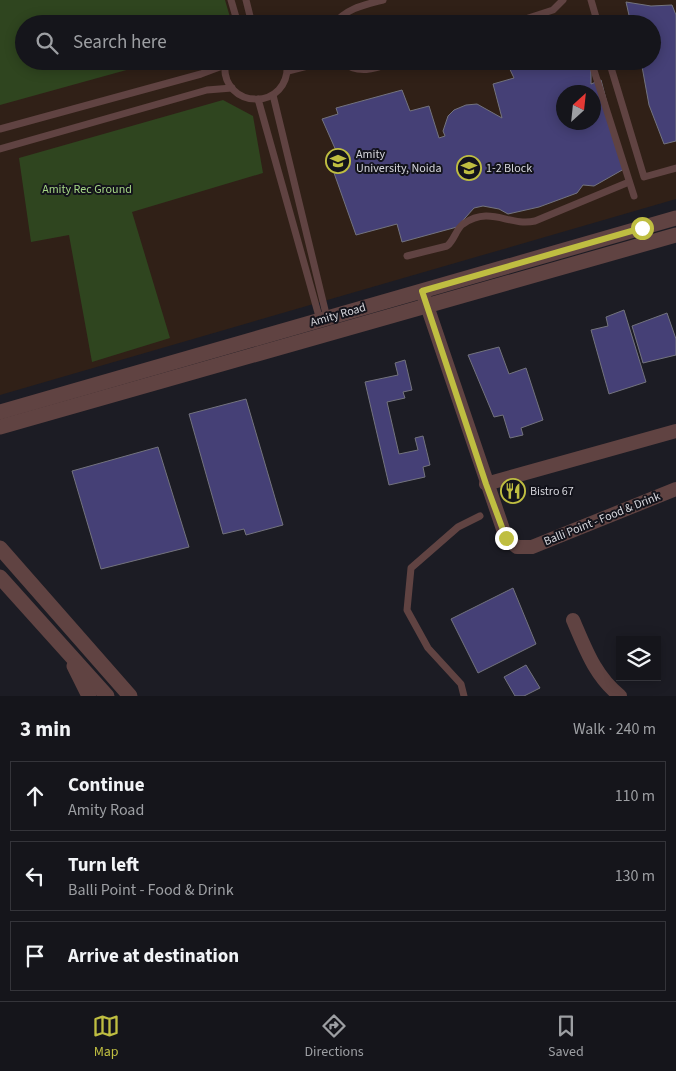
<!DOCTYPE html>
<meta charset="utf-8">
<style>
:root{--surface:#15151b;--page:#222228;--text:#f1f3f6;--muted:#9d9fa3;--line:#34343a;--accent:#bfbe41}
body{margin:0;font-family:"Source Sans 3",sans-serif;background:var(--page);color:var(--text)}
.controls{position:absolute;right:15px;bottom:15px;display:grid;overflow:hidden;border-radius:0px;box-shadow:0 2px 12px #0003}
.controls button{width:45px;height:45px;display:grid;place-items:center;padding:0;border:0;border-bottom:1px solid var(--line);background:var(--surface);color:var(--text);font:25px sans-serif}
.compass{position:absolute;left:556px;top:85px;width:45px;height:45px;border-radius:50%;background:var(--surface);box-shadow:0 2px 12px #0003;rotate:27deg}
.stop{position:absolute;width:15px;height:15px;margin:-11px;border:4px solid #bfbe41;border-radius:50%;background:#fff}
.stop.end{background:#bfbe41;border-color:#fff;box-shadow:0 1px 5px #0008}
.list{margin:0;padding:0;list-style:none}
h2{display:flex;justify-content:space-between;align-items:center;height:65px;margin:0;padding:0 20px;font-size:21px}
h2 small{font-size:16px;font-weight:400;color:var(--muted)}
.list li{display:grid;grid-template-columns:32px 1fr auto;gap:15px;align-items:center;box-sizing:border-box;height:70px;margin:0 10px 10px;padding:0 10px;border:1px solid var(--line);border-radius:0px}
.list b{display:block;font-size:19px;white-space:nowrap}
.list p{margin:0;font-size:16px;white-space:nowrap;color:var(--muted)}
.list em{font-size:16px;font-style:normal;color:var(--muted)}
.icon{flex:none;width:28px;height:28px;fill:none;stroke:currentColor;stroke-width:2;stroke-linecap:round;stroke-linejoin:round}
.map{position:relative;flex:none;width:676px;height:696px;overflow:hidden}
.search{position:absolute;background:var(--surface);box-shadow:0 2px 12px #0003;left:15px;right:15px;top:15px;height:55px;display:flex;align-items:center;gap:12px;box-sizing:border-box;padding:0 18px;border-radius:28px;color:var(--muted);font-size:19px}
.sheet{height:305px;background:var(--surface)}
nav{display:flex;justify-content:space-around;align-items:center;box-sizing:border-box;height:70px;border-top:1px solid var(--line);background:var(--surface);font-size:14px;color:var(--muted)}
nav a{display:grid;justify-items:center;gap:2px}
nav .on{color:var(--accent)}
.map>svg:first-child{display:block}
</style>
<div class="map">
<svg width="676" height="696" viewBox="0 0 676 696">
<rect width="100%" height="100%" fill="#1c1c24"/>
<path fill="#302017" fill-rule="evenodd" d="M0 0H676V199L0 395ZM24 24H652V61H24ZM564 92H594V122H564Z"/>
<g fill="#2f451f">
<path d="M0 0H225L232 24H24V61H159L0 105Z"/>
<path d="M223 100 253 116 263 173 132 212 170 338 92 362 69 235 31 242 19 158Z"/>
</g>
<g fill="#454076" stroke="#73737e" fill-rule="evenodd">
<path d="M626 2 651 6 672 5 676 15V141L664 144 649 105 641 61H652V24H631Z"/>
<path d="M506 61H591V84L601 80 624 169 594 186 583 185 577 193 539 207 508 214 499 209 483 206 474 208 457 227 402 242 397 224 356 235 328 156 337 153 322 119 338 114 336 108 402 90 410 111 429 106 439 138 445 136 443 131 448 116 454 110 466 105 477 104 502 118 493 84 514 78ZM564 92H594V122H564Z"/>
<path d="M624 310 646 382 609 394 591 330 608 326 606 317Z"/>
<path d="M667 313 676 339V355L643 363 632 326Z"/>
<path d="M499 347 509 374 526 368 543 420 521 428 523 435 510 438 503 415 494 417 468 355Z"/>
<path d="M405 360 412 390 403 392 405 398 387 402 399 454 418 450 415 438 423 436 430 465 423 467 425 477 389 485 365 382 398 375 395 363Z"/>
<path d="M246 399 283 525 246 535 244 529 223 534 189 414Z"/>
<path d="M158 447 189 547 101 569 72 471Z"/>
<path d="M513 588 536 644 478 673 451 619Z"/>
<path d="M526 665 540 688 524 696H515L504 677Z"/>
</g>
<g fill="none" stroke-linecap="round" stroke-linejoin="round">
<g stroke="#604342" stroke-width="7">
<path d="M231 0 238 24"/>
<path d="M246 0 252 24"/>
<path d="M591 0 598 24"/>
<path d="M579 20 580 24"/>
<path d="M334 24C347 8 364 5 383 0"/>
<path d="M510 24 553 10 563 0"/>
<path d="M341 61C359 76 377 68 397 61"/>
<path d="M591 61 634 196"/>
<path d="M609 61 644 177 676 168"/>
<path d="M225 63C220 110 292 113 287 61"/>
<path d="M288 71 327 61"/>
<path d="M273 95 327 318"/>
<path d="M258 99 320 320"/>
<path d="M0 129 201 74 225 65"/>
<path d="M0 149 207 90 232 88"/>
<path d="M407 256 447 246C454 241 456 229 463 224 491 205 509 227 535 221L629 182"/>
<path d="M464 696 461 684 428 648 407 610 411 568 458 527 480 516"/>
</g>
<g stroke="#604342" stroke-width="14">
<path d="M422 291 506 538 517 547H532L676 489"/>
<path d="M486 484 676 431"/>
<path d="M573 620C586 650 595 676 620 696"/>
</g>
<g stroke="#604342" stroke-width="15">
<path d="M0 412 676 218"/>
<path d="M0 427 676 235"/>
<path d="M0 548 130 696"/>
<path d="M0 577 107 696"/>
<path d="M74 666 89 696"/>
</g>
</g>
<g fill="none" stroke-linecap="round" stroke-linejoin="round">
<path stroke="#bfbe41" stroke-width="6" d="M506 538 486 484 422 291 642 228"/>
</g>
<defs>
<symbol id="university-ring" viewBox="-11 -11 22 22"><circle r="9.5" fill="#13131b" stroke="#bfbe41" stroke-width="1.5"/><path d="M0-5L7-2L0 1L-7-2ZM-4 1L0 2.5L4 1V4Q0 6-4 4Z" fill="#bfbe41"/></symbol>
<symbol id="restaurant-ring" viewBox="-11 -11 22 22"><circle r="9.5" fill="#13131b" stroke="#bfbe41" stroke-width="1.5"/><path d="M-5-6h1v4h1v-4h1v4h1v-4h1v5L-1.5 .5V6h-2V.5L-5-1ZM5-6V6H3V1.5H1.5Q1.5-4 5-6Z" fill="#bfbe41"/></symbol>
</defs>
<g fill-rule="evenodd">
<use href="#university-ring" x="324" y="147" width="28" height="28"/>
<use href="#university-ring" x="455" y="154" width="28" height="28"/>
<use href="#restaurant-ring" x="499" y="477" width="28" height="28"/>
</g>
<g text-anchor="middle" dominant-baseline="central" stroke-width="4" stroke-linejoin="round" paint-order="stroke">
<g font-size="12" fill="#d6d6dc" stroke="#13131b" text-anchor="start">
<text x="356" y="154">Amity<tspan x="356" dy="14">University, Noida</tspan></text>
<text x="486" y="168">1-2 Block</text>
<text x="530" y="491">Bistro 67</text>
</g>
<g font-size="12" fill="#a5d685" stroke="#13131b">
<text x="87" y="189">Amity Rec Ground</text>
</g>
<g font-size="12" fill="#d6d6dc" stroke="#13131b">
<text transform="translate(338 315) rotate(-16)">Amity Road</text>
<text transform="translate(602 519) rotate(-22)">Balli Point - Food &amp; Drink</text>
</g>
</g>
</svg>
<div class="controls">
<button><svg class="icon" aria-label="layers" viewBox="0 0 24 24"><path d="M12 4l9 5-9 5-9-5zM3 14l9 5 9-5"/></svg></button>
</div>
<svg class="compass" viewBox="-18 -18 36 36"><path d="M0-13l5 13h-10z" fill="#e53935"/><path d="M0 13l5-13h-10z" fill="#9d9fa3"/></svg>
<div class="stop" style="left:642px;top:228px"></div>
<div class="stop end" style="left:506px;top:538px"></div>
<div class="search"><svg class="icon" aria-label="search" viewBox="0 0 24 24"><circle cx="10" cy="10" r="6"/><path d="M15 15l6 6"/></svg>Search here</div>
</div>
<section class="sheet">
<h2>3 min<small>Walk · 240 m</small></h2>
<ul class="list">
<li><svg class="icon" aria-label="ahead" viewBox="0 0 24 24"><path d="M12 20V5M6 11l6-6 6 6"/></svg><div><b>Continue</b><p>Amity Road</p></div><em>110 m</em></li>
<li><svg class="icon" aria-label="left" viewBox="0 0 24 24"><path d="M17 20v-9H6M10 6l-5 5 5 5"/></svg><div><b>Turn left</b><p>Balli Point - Food &amp; Drink</p></div><em>130 m</em></li>
<li><svg class="icon" aria-label="arrive" viewBox="0 0 24 24"><path d="M6 21V4h12l-3 4 3 4H6"/></svg><div><b>Arrive at destination</b></div></li>
</ul>
</section>
<nav>
<a class="on"><svg class="icon" aria-label="map" viewBox="0 0 24 24"><path d="M3 6l6-2 6 2 6-2v14l-6 2-6-2-6 2zM9 4v14M15 6v14"/></svg>Map</a>
<a><svg class="icon" aria-label="directions" viewBox="0 0 24 24"><path d="M12 3l9 9-9 9-9-9zM9 14v-3h6M13 9l2 2-2 2"/></svg>Directions</a>
<a><svg class="icon" aria-label="saved" viewBox="0 0 24 24"><path d="M7 4h10v16l-5-4-5 4z"/></svg>Saved</a>
</nav>
